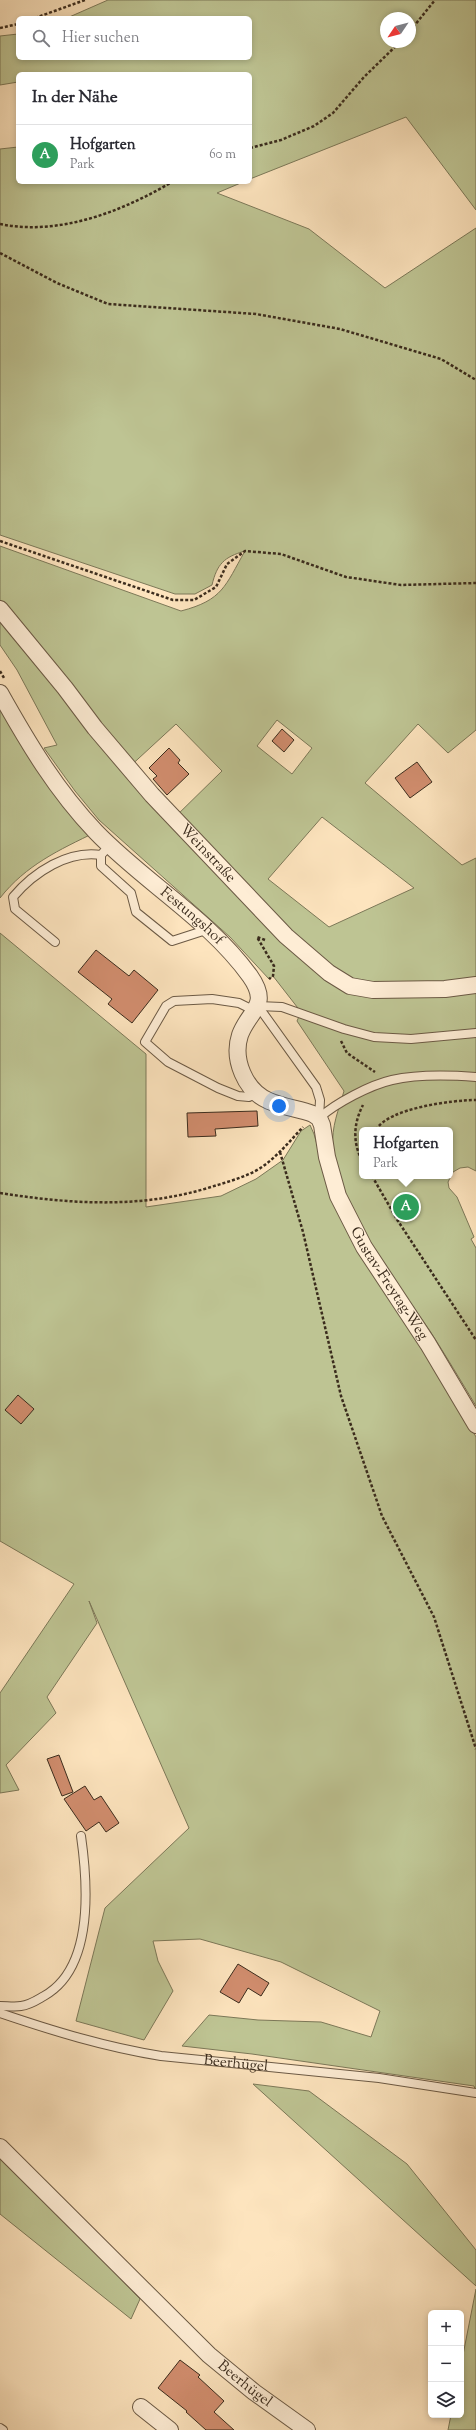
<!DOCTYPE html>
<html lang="de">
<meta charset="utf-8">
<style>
:root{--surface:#fff;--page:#f2f2f3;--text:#2b2b33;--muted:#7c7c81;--line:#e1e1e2;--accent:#8f2418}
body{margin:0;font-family:"Sorts Mill Goudy",serif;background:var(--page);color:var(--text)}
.controls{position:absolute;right:12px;bottom:12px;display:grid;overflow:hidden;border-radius:6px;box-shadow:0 2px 6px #0003}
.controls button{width:36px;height:36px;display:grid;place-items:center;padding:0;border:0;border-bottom:1px solid var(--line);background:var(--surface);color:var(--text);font:20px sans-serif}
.compass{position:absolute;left:380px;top:12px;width:36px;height:36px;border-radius:50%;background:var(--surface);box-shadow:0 2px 6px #0003;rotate:235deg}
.you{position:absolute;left:279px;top:1106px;width:14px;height:14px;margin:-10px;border:3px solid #fff;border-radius:50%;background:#1a73e8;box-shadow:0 0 0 6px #1a73e833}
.badge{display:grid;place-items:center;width:26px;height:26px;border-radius:50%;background:var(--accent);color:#fff;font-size:13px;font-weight:700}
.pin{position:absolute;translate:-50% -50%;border:2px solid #fff;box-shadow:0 1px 4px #0006}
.popup{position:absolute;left:359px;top:1127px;width:94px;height:52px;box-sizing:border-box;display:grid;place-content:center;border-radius:6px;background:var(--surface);filter:drop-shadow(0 1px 3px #0005);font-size:13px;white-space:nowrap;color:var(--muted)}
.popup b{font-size:15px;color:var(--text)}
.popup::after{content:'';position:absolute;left:50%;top:100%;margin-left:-8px;border:8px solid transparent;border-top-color:var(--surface)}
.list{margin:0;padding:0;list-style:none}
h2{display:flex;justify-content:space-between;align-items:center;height:52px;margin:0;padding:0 16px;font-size:17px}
h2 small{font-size:13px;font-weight:400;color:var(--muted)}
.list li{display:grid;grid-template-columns:26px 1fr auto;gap:12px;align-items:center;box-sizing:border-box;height:60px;padding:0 16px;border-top:1px solid var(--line)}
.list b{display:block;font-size:15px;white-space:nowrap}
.list p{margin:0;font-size:13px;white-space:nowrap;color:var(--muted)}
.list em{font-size:13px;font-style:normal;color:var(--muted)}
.icon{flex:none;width:22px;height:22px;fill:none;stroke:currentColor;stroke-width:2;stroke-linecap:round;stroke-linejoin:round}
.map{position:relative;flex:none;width:476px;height:2430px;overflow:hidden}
.search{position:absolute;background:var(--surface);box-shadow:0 2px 6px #0003;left:16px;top:16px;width:236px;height:44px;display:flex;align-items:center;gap:10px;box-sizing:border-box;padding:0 14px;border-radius:6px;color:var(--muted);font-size:15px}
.panel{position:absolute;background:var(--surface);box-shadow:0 2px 6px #0003;left:16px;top:72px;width:236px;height:112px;border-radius:6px}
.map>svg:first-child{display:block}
</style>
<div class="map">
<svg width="476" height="2430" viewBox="0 0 476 2430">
<rect width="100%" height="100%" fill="#fde4be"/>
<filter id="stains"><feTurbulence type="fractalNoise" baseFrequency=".005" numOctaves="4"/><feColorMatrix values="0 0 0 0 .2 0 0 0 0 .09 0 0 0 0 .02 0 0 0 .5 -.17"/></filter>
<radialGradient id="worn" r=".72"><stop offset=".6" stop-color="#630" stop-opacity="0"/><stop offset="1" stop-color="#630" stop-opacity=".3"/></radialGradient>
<g fill="#bec493" stroke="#7c7858" fill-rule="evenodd">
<path d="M108 0H476V210L406 117 250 179V74H18V82L0 85V36L18 34V58H250V18H67ZM386 18H410V42H386Z"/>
<path d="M18 147V182H243L217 193 309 229 385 288 476 228V730L448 753 418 724 365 783 462 865 476 858V1171L468 1167 460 1168 453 1172 448 1182 449 1188 457 1197 474 1237 471 1239 476 1248V1406C461 1381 446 1356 430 1331 392 1275 342 1216 333 1147 331 1127 339 1109 344 1091L297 1021 301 1012 273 976 269 979 230 937 99 820 75 791 44 748 57 745 17 670 0 645V546L181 611C223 600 225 586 245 551 224 557 217 564 212 585L195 594H175L0 535V149ZM277 720 312 748 292 774 257 746ZM176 724 222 771 171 821 126 770ZM322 817 414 888 329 927 268 879ZM362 1130H450V1176H362Z"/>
<path d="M0 693 96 832C59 850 26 865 0 898Z"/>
<path d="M0 933 146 1054V1207L221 1196 256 1179 283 1160 301 1131 310 1125 314 1134 333 1201 451 1390 476 1437V2092L474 2086 252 2054 182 2046 209 2015 258 2020 321 2022 371 2037 380 2011 281 1962 200 1939 153 1941 158 1961 173 1991 144 2040 76 2021 105 1908 189 1828 89 1601 97 1623 47 1697 56 1713 6 1765 19 1790 0 1793V1693L74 1584 0 1541Z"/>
<path d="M253 2084 309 2091 407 2164 476 2250V2286Z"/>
<path d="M0 2159 61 2217 140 2299 131 2319 0 2214Z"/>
<path d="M476 2289V2430H448L451 2415H461V2365Z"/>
</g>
<g fill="#d18d6e" stroke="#3b2c1d">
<path d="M282 729 294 740 284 752 272 741Z"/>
<path d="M169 748 180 760 178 763 189 774 167 795 153 779 157 776 149 768Z"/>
<path d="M417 762 432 782 410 798 395 778Z"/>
<path d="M96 950 129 976 134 970 158 990 132 1023 108 1004 112 999 78 972Z"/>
<path d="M257 1111 258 1126 215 1129 216 1136 188 1137 187 1113Z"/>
<path d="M18 1395 34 1409 21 1424 5 1410Z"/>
<path d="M59 1755 73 1792 62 1796 47 1759Z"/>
<path d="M85 1786 94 1800 101 1796 119 1823 106 1832 99 1822 86 1831 64 1799Z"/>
<path d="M238 1964 269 1983 261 1996 248 1988 239 2003 220 1992Z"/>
<path d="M180 2360 200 2375 198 2377 224 2401 214 2412 234 2430H206L186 2412 187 2411 158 2388Z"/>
</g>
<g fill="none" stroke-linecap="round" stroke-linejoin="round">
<defs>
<g id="lane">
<path d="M110 845 101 855V866L131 893 136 912 172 941 206 930"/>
<path d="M55 942 15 909 13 897C34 872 68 850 101 855"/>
<path d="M258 1006 282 1007 344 1029 374 1037 411 1039 476 1033"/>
<path d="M258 1006 316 1087 320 1100 319 1118"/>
<path d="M255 1011 239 1003 212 999 174 1001 166 1006 145 1042 168 1062 218 1088 238 1096 249 1097 257 1093"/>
<path d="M319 1118C336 1103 370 1085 392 1080 418 1074 450 1075 476 1077"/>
<path d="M0 2006C7 2006 15 2007 21 2006 30 2005 37 2000 44 1996 94 1968 88 1885 81 1836"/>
<path id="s1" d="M0 2013C53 2031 105 2047 161 2056L379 2078 476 2093"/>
<path d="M0 2428 3 2430"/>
</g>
<g id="street">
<path id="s2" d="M0 609 65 688 95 728 152 795 286 936 329 973 350 986 373 990 445 989 476 985"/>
<path id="s3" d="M0 693C28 743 56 790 96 832 144 882 209 919 250 976 271 1006 249 1010 240 1035 232 1059 245 1091 269 1101 283 1107 299 1109 313 1114L319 1118 322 1125 327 1157 338 1196 364 1247 428 1344 476 1425"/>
<path id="s4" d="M0 2147 209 2355 254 2392 307 2430"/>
<path d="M141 2407 170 2430"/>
</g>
</defs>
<use href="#lane" stroke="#6c5a45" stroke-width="10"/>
<use href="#street" stroke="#6c5a45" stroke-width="18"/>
<g stroke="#3b2c1d" stroke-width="2.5" stroke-dasharray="3 2" stroke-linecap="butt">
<path d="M35 18 85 0"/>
<path d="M0 28 18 24"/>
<path d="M410 31 435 0"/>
<path d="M250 148 281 140 314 126 333 113 364 77 400 42"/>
<path d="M0 224C59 236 121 212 172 182"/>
<path d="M0 253 57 283 108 304 256 314 340 329 441 359 476 380"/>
<path d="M0 541 173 600H194L216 587 227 564 245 551 281 554 346 577 401 585 476 583"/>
<path d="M0 671 4 678"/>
<path d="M265 940 257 937 274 966 273 976 269 979"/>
<path d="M341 1041 347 1053 375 1072"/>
<path d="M376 1130C388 1108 453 1100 476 1100"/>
<path d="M280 1152 303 1232 341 1396 382 1516 434 1617 476 1749"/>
<path d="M362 1160C352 1142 354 1122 363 1105"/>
<path d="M372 1176 398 1221 476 1340"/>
<path d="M0 1193C71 1204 141 1209 211 1187 227 1182 243 1178 259 1169 276 1158 289 1142 303 1127"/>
</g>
<use href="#lane" stroke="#feedd5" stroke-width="8"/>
<use href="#street" stroke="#feedd5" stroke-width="16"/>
</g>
<g text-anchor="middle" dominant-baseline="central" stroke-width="3" stroke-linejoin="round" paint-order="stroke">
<g font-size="15" fill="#3b2c1d" stroke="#feedd5">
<text stroke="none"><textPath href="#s2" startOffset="321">Weinstraße</textPath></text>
<text stroke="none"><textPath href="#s3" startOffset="297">Festungshof</textPath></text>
<text stroke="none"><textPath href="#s3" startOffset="760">Gustav-Freytag-Weg</textPath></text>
<text stroke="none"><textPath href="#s1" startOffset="242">Beerhügel</textPath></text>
<text stroke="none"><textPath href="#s4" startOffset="341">Beerhügel</textPath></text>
</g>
</g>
<rect width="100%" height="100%" filter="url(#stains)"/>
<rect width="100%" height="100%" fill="url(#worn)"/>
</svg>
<div class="controls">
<button>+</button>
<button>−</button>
<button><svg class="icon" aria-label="layers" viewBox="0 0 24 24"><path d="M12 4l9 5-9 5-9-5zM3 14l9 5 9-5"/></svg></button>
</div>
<svg class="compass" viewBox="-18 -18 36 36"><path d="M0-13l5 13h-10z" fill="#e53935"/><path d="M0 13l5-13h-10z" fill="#7c7c81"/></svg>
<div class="you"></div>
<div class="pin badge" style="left:406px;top:1207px;background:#2e9e5b">A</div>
<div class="popup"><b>Hofgarten</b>Park</div>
<div class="search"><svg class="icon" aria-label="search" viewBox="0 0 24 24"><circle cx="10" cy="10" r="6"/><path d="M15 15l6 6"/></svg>Hier suchen</div>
<section class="panel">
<h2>In der Nähe<small></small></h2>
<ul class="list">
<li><span class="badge" style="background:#2e9e5b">A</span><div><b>Hofgarten</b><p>Park</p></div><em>60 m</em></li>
</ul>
</section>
</div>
